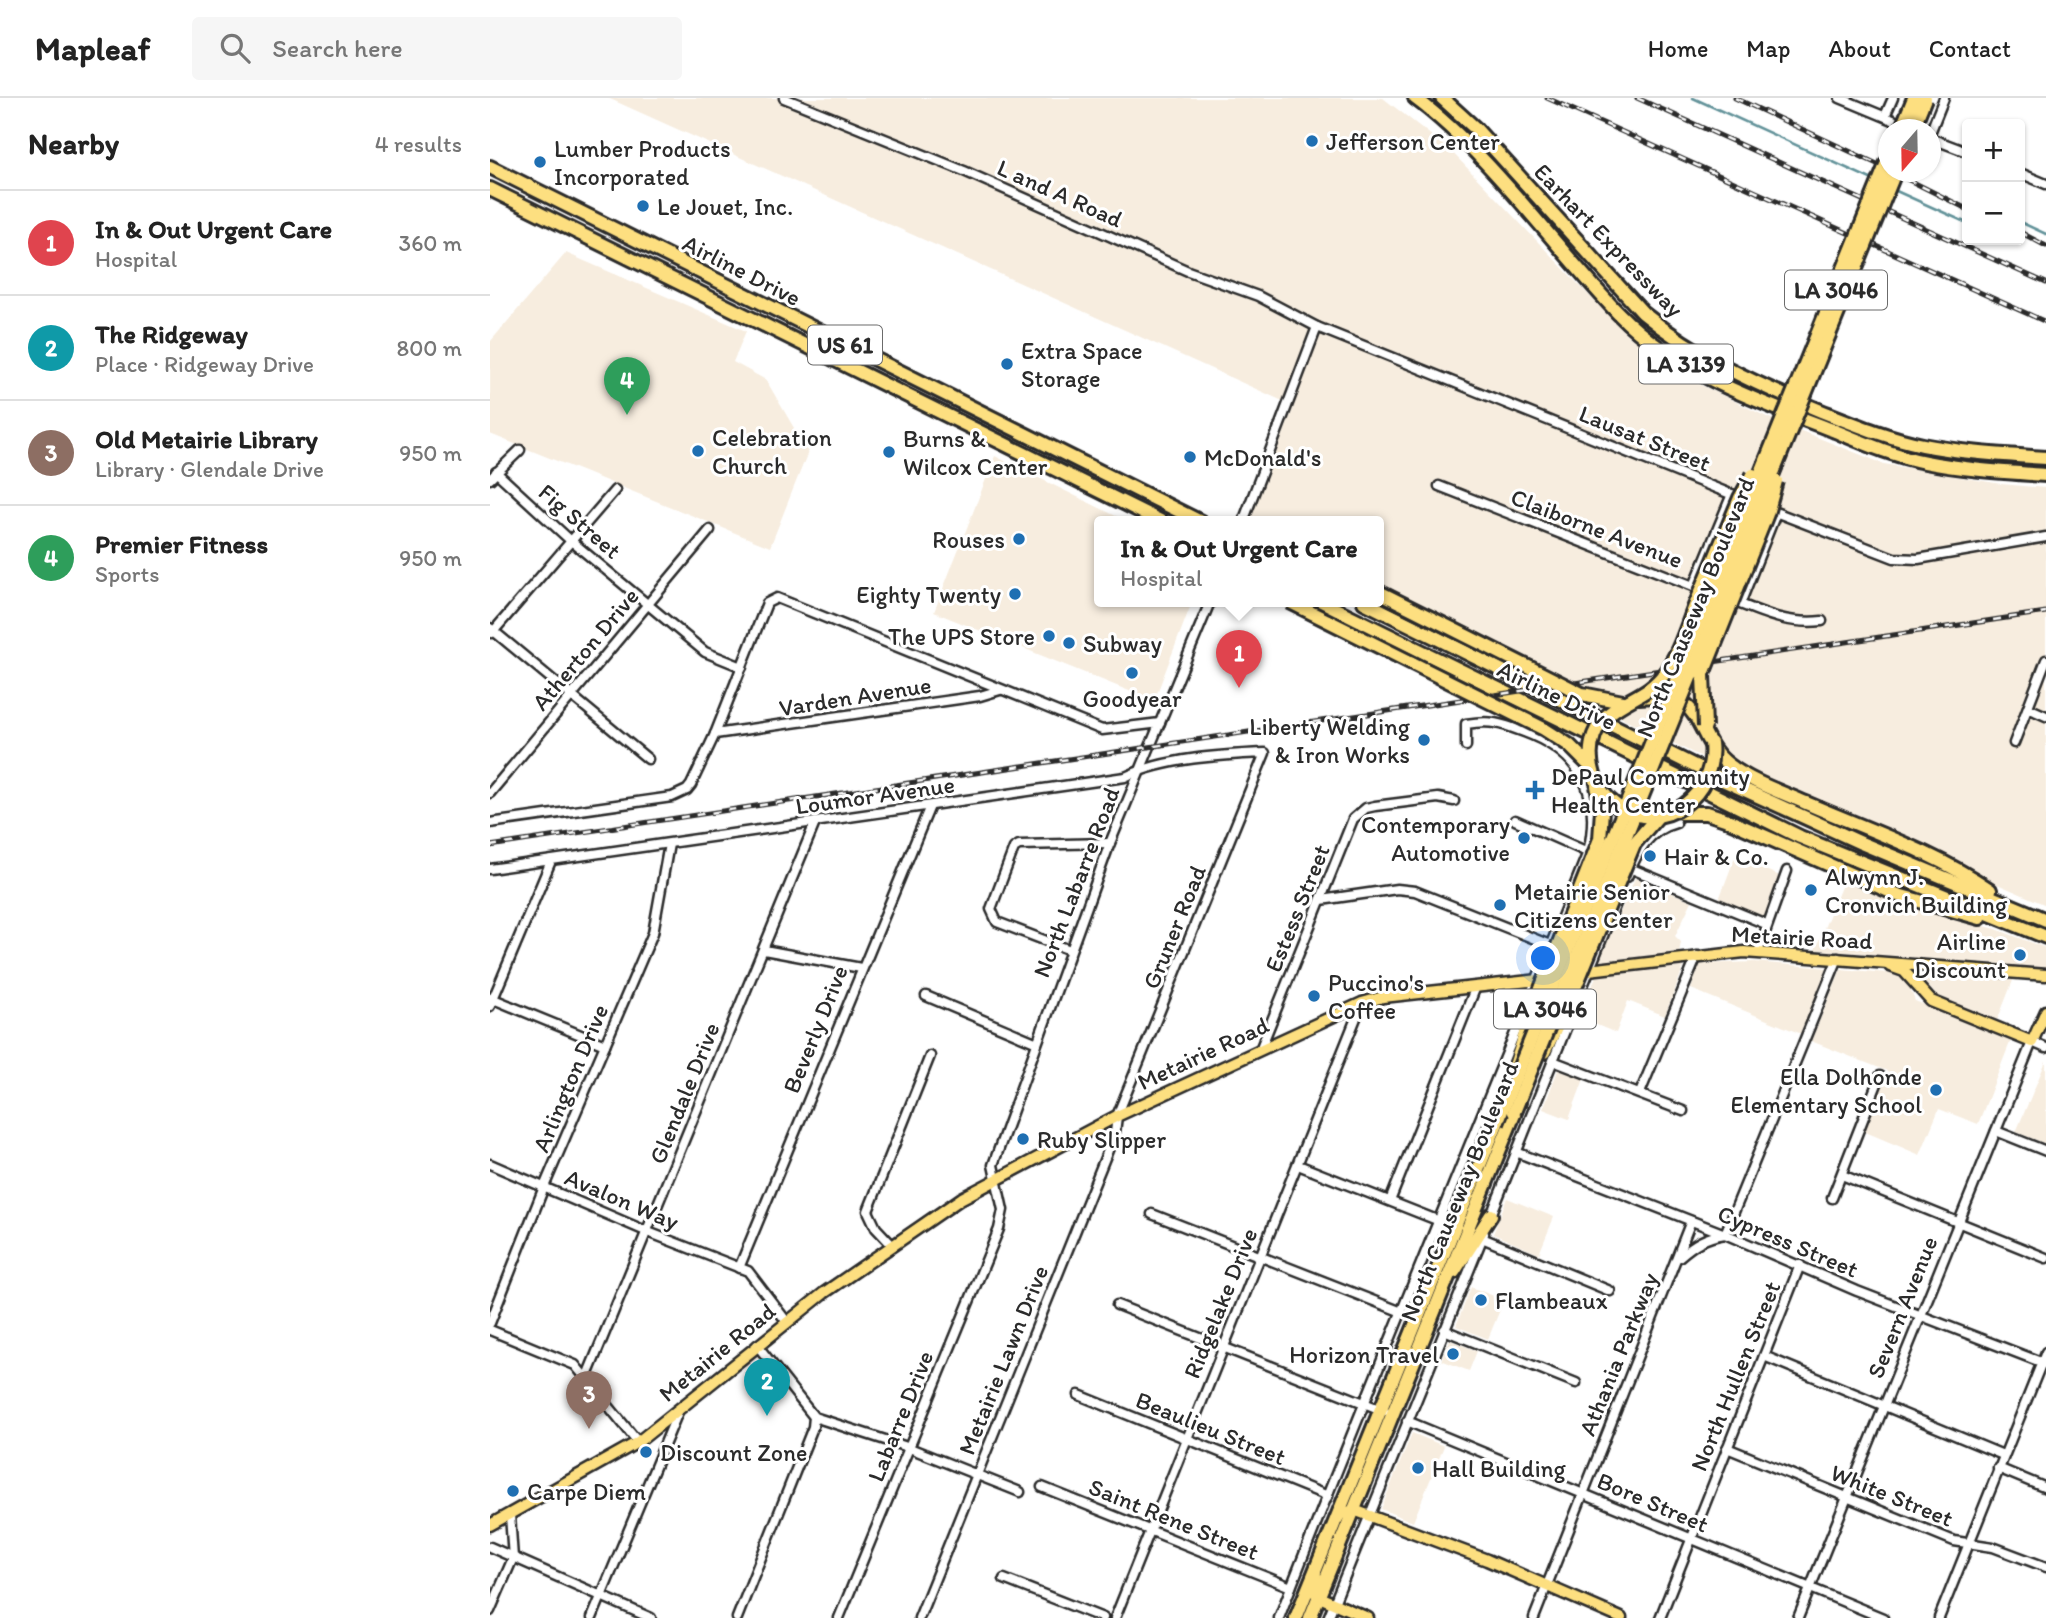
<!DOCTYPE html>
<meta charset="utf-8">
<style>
:root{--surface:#fff;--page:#f6f6f6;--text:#222;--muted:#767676;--line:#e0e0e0;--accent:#1f6fb2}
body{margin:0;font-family:Itim,sans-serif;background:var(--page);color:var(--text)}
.controls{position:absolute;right:21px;top:21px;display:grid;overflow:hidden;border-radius:7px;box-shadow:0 2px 5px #0004}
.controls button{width:63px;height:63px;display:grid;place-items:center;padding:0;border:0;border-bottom:2px solid var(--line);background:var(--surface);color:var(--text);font:35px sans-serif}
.compass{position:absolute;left:1388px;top:21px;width:63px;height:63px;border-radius:50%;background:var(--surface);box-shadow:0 2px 5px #0004;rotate:200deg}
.you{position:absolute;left:1054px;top:861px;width:24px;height:24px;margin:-18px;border:5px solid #fff;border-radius:50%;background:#1a73e8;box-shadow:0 0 0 10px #1a73e833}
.badge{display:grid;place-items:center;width:46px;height:46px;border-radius:50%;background:var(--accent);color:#fff;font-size:23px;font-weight:700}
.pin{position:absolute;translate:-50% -58px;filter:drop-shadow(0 2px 4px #0008)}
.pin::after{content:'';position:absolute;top:37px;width:24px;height:21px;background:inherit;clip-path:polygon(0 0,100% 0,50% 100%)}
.popup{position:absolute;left:604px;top:418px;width:290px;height:91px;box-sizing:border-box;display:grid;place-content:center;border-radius:7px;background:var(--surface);filter:drop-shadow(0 2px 5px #0005);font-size:23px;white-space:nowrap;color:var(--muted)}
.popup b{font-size:26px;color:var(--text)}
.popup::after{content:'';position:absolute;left:50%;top:100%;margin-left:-14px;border:14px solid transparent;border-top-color:var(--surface)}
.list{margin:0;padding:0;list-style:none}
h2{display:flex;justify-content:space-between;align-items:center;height:91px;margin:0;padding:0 28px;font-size:30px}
h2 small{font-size:23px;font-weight:400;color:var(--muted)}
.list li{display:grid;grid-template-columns:46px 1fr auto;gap:21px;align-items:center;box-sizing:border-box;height:105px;padding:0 28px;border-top:2px solid var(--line)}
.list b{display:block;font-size:26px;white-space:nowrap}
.list p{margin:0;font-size:23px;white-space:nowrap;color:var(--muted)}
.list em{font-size:23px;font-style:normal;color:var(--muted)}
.icon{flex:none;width:38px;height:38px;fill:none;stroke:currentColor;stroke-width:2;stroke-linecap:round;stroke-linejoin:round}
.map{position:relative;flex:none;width:1556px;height:1520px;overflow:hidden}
header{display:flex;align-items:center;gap:42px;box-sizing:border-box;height:98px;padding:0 35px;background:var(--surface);border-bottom:2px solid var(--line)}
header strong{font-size:33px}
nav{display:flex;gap:38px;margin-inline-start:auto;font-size:24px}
.search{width:490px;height:63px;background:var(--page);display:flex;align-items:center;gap:18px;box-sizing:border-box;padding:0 24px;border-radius:7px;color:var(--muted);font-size:26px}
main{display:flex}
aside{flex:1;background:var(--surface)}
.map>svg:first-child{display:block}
</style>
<header>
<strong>Mapleaf</strong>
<div class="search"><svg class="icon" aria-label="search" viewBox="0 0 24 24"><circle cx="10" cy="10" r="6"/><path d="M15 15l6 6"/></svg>Search here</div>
<nav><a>Home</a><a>Map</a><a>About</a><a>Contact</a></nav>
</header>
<main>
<aside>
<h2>Nearby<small>4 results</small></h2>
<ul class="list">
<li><span class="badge" style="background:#e0444e">1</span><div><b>In &amp; Out Urgent Care</b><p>Hospital</p></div><em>360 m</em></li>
<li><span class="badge" style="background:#0f9aa8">2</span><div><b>The Ridgeway</b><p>Place · Ridgeway Drive</p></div><em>800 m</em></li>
<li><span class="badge" style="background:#8d6e63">3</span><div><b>Old Metairie Library</b><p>Library · Glendale Drive</p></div><em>950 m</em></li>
<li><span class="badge" style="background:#2e9e5b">4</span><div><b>Premier Fitness</b><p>Sports</p></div><em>950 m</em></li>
</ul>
</aside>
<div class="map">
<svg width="1556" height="1520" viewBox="0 0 1556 1520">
<rect width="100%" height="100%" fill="#fff"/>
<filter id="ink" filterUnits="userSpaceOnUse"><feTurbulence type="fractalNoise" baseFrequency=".0143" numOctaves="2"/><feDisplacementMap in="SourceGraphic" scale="14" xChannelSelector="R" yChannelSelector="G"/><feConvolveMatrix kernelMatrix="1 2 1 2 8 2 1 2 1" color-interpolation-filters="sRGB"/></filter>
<g filter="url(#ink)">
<g fill="#f7eddf">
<path d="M118 0H893L960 52 1138 238 1207 285 1279 320 1394 366 1511 386 1556 390V807L1203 655 889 499V424H759L804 308Z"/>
<path d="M76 155 256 233 243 264 276 282 318 354 280 449 0 336V244Z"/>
<path d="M505 358 638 424H609V504H702L664 603 444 514Z"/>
<path d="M1245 759 1292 779 1275 820 1228 804Z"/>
<path d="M1145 780 1202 803 1185 838 1191 844 1189 855 1108 865Z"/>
<path d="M1353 784 1431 812 1506 831 1556 850V871L1325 852Z"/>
<path d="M1265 864 1339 870 1314 937 1201 891 1209 866Z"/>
<path d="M1194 868 1175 918 1138 903 1126 935 1090 920 1106 878Z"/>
<path d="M1351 871 1409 876 1417 883 1425 903 1521 942 1488 1026 1449 1011 1430 1057 1373 1033 1397 973 1321 943Z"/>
<path d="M1439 873 1524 880 1507 923 1446 897 1431 881Z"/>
<path d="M1556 963V1046L1526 1034Z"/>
<path d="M1068 972 1094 981 1079 1021 1053 1011Z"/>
<path d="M1017 1100 1064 1119 1049 1156 1003 1136Z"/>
<path d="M981 1189 1014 1202 998 1241 966 1228Z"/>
<path d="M960 1242 987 1253 979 1273 951 1262Z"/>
<path d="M922 1335 954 1348 923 1424 891 1411Z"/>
</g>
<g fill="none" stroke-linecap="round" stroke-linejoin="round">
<g stroke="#63939a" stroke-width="2.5">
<path d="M1203 0 1385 83"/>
<path d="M1404 92 1477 125"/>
<path d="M1530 124 1556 136"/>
</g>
<defs>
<g id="minor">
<path d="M294 0 474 73 698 173 768 198 827 229 1253 401"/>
<path d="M1350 0 1415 27"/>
<path d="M1395 18 1403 0"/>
<path d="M1440 35 1454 0"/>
<path d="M1440 40 1477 54"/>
<path d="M1530 75 1556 86"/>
<path d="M6 374 80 442 215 554 252 569"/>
<path d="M0 381 30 352"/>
<path d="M949 388 1216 493"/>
<path d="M1275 410 1404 460 1428 461 1556 439"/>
<path d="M753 424 827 229"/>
<path d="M1204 488 1242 396"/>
<path d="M1238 501C1270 514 1297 527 1332 523"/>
<path d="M1250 506 1286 415"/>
<path d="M0 530 158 661"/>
<path d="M2 535 125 392"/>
<path d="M1538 610 1556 618"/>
<path d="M225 636 490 598 510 592"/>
<path d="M1524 645 1556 562"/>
<path d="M0 695 220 432"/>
<path d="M1025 722 1102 756"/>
<path d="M0 725 182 699 197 692 201 687 225 636 277 505 287 500 612 632 670 625"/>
<path d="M1137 769 1276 826"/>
<path d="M0 771 635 679C675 660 730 657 775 655L627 1018 625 1035 429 1520"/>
<path d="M1137 779C1148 753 1157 733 1186 725"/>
<path d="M831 802 907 791 925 793 1060 847"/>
<path d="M274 852 371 870"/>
<path d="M580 852 507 824 501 811 524 750 529 747 620 745"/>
<path d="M1268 854 1297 773"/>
<path d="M436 898 545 944"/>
<path d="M1 900 115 947"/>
<path d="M0 908 61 763"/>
<path d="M770 952 863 721 876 710 885 708 948 700 964 703"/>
<path d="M1063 963 1193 1013"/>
<path d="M1150 995 1207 858"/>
<path d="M1506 1033 1556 1053"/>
<path d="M1026 1054 1235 1136 1367 1193 1556 1266"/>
<path d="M0 1066 158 1134 258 1173 297 1224"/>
<path d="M808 1067 947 1122"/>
<path d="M1352 1077 1556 1160"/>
<path d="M1342 1100 1390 978"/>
<path d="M900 1103 985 891"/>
<path d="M662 1116 912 1214"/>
<path d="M1000 1120 1129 798"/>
<path d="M992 1140 1120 1193"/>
<path d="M402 1147 386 1130 378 1113 440 958"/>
<path d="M1189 1159C1204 1146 1215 1139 1235 1136L1348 860"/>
<path d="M249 1170 440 708"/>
<path d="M627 1207 894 1313"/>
<path d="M0 1225 54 1089 163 835 179 746"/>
<path d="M0 1232 85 1267 148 1344"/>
<path d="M954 1232 1086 1285"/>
<path d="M1274 1258 1513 1357"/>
<path d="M97 1278 325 725"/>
<path d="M589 1297 838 1398"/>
<path d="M324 1319 417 1349 530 1394"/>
<path d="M917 1323 1393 1520"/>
<path d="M1237 1350 1464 1443 1503 1449 1556 1469"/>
<path d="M1508 1370 1556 1390"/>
<path d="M552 1389 801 1489"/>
<path d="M0 1449 161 1520"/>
<path d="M514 1481 613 1520"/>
<path d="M0 1513 23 1460 20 1417"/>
<path d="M102 1520 188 1314"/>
<path d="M247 1520 323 1329 324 1319 267 1247"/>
<path d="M349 1520 509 1131 513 1112 503 1067 620 745 720 504"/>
<path d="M625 1520 872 905"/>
<path d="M789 1520C889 1263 996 1010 1098 754 1112 695 1091 655 1034 634 1010 625 1001 622 976 626V648"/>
<path d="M838 1520 994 1136"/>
<path d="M1044 1520 1201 1123"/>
<path d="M1170 1520 1310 1167"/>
<path d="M1308 1520 1542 944 1556 950"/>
<path d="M1449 1520 1556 1254"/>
</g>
<g id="major">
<path d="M1400 868 1414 873 1441 903 1542 944 1556 913"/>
<path d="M1090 873 1254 854 1556 877"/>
<path d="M847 1422 851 1416 864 1412 997 1462 1131 1520"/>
<path d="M0 1427 148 1344 334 1195 472 1100 627 1018 872 905 893 899 1058 881"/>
<path d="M826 1477 825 1495 829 1499 878 1520"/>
</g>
<g id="highway">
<path d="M925 0C999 55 1064 148 1128 215 1186 275 1269 304 1345 333 1374 345 1404 358 1435 364 1475 372 1516 374 1556 377"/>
<path d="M952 0 986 31 1153 215C1206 259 1268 287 1331 313 1364 326 1398 340 1433 347 1474 355 1515 357 1556 360"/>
<path d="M0 69 711 424"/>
<path d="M0 91 672 424"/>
<path d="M831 504 1310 739 1556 839"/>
<path d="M874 504 1235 683 1371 745 1556 822"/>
<path d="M1149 599C1219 591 1202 640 1239 667 1261 684 1291 694 1316 705 1378 732 1445 754 1500 792"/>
<path d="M1182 715H1217L1235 721 1408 797 1490 820"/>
<path d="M1054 954 1080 902"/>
<path d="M1024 971 1043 911"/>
<path d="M964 1174 1001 1117"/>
<path d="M806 1520 1007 1025"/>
<path d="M820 1520 1029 1004"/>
</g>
</defs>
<use href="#minor" stroke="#2b2b2b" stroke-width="13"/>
<use href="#major" stroke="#2b2b2b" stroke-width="15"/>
<use href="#highway" stroke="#2b2b2b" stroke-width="18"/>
<use href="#minor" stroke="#fff" stroke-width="8"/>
<use href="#major" stroke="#fddf80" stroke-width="10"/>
<use href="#highway" stroke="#fddf80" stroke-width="12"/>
<defs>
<g id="rail">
<path d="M1057 0 1556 224"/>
<path d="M1147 0 1556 185"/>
<path d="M1245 0 1398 71"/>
<path d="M1403 74 1477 111"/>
<path d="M1530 134 1556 148"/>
<path d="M0 748 1556 514"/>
</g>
</defs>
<use href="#rail" stroke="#2b2b2b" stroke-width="5"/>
<use href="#rail" stroke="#fff" stroke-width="2.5" stroke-dasharray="8" stroke-linecap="butt"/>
<defs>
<g id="highway-bridge">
<path d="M1411 32 1424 0"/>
<path d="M1422 32 1435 0"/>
<path d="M889 494 1092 596 1133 604"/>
<path d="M800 504 1054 631 1079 647 1102 670"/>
<path d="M1215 629 1213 576 1277 416 1286 383"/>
<path d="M1221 645C1227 696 1174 739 1127 708 1105 693 1095 663 1104 637 1117 603 1155 603 1174 576 1189 556 1196 531 1205 508 1220 472 1235 436 1250 400L1263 377"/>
<path d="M1080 902 1144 746 1168 718"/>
<path d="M1043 911 1110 741 1112 712 1107 688"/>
<path d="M1024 1014 1405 74"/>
<path d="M1007 1025 1398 62"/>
</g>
</defs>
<use href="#highway-bridge" stroke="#2b2b2b" stroke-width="18" stroke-linecap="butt"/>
<use href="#highway-bridge" stroke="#fddf80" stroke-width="12"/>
</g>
</g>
<g fill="#1f6fb2" stroke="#fff" stroke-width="2.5">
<circle cx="822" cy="43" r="7"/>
<circle cx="50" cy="64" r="7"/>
<circle cx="153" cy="108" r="7"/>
<circle cx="517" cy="266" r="7"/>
<circle cx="208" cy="353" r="7"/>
<circle cx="399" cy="354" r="7"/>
<circle cx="700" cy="359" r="7"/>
<circle cx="529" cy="441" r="7"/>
<circle cx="525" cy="496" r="7"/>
<circle cx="559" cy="538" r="7"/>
<circle cx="579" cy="545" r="7"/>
<circle cx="642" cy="575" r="7"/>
<circle cx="934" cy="642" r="7"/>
<path d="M1041.5 681.5h7v7h7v7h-7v7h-7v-7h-7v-7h7z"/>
<circle cx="1034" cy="740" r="7"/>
<circle cx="1160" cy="758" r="7"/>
<circle cx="1321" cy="792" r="7"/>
<circle cx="1010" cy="807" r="7"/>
<circle cx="1530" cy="857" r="7"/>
<circle cx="824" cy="898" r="7"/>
<circle cx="1446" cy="992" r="7"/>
<circle cx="533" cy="1041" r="7"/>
<circle cx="991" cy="1202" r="7"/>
<circle cx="963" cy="1256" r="7"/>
<circle cx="156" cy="1354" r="7"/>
<circle cx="928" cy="1370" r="7"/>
<circle cx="23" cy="1393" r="7"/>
</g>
<g text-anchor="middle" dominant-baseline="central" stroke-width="6" stroke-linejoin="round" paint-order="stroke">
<g fill="#fff" stroke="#6b6b6b" stroke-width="2">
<rect x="1295" y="172.5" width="102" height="39" rx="5"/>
<rect x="318" y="227.5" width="74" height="39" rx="5"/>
<rect x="1149" y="246.5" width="94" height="39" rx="5"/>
<rect x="1004" y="891.5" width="102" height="39" rx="5"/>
</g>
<g font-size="23" font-weight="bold" fill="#2b2b2b">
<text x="1346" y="192">LA 3046</text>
<text x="355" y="247">US 61</text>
<text x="1196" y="266">LA 3139</text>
<text x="1055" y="911">LA 3046</text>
</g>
<g font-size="24" fill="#2b2b2b" stroke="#fff" text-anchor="start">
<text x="836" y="43">Jefferson Center</text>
<text x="64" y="50">Lumber Products<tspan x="64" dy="28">Incorporated</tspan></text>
<text x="167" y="108">Le Jouet, Inc.</text>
<text x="531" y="252">Extra Space<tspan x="531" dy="28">Storage</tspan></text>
<text x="222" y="339">Celebration<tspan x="222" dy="28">Church</tspan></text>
<text x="413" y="340">Burns &amp;<tspan x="413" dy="28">Wilcox Center</tspan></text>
<text x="714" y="359">McDonald's</text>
<text x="515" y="441" text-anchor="end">Rouses</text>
<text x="511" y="496" text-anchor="end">Eighty Twenty</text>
<text x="545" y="538" text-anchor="end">The UPS Store</text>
<text x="593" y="545">Subway</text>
<text x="642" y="600" text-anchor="middle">Goodyear</text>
<text x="920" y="628" text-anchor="end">Liberty Welding<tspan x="920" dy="28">&amp; Iron Works</tspan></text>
<text x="1061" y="678">DePaul Community<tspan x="1061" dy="28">Health Center</tspan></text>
<text x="1020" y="726" text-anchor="end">Contemporary<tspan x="1020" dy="28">Automotive</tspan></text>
<text x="1174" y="758">Hair &amp; Co.</text>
<text x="1335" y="778">Alwynn J.<tspan x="1335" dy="28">Cronvich Building</tspan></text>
<text x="1024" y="793">Metairie Senior<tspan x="1024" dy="28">Citizens Center</tspan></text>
<text x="1516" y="843" text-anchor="end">Airline<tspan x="1516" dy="28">Discount</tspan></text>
<text x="838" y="884">Puccino's<tspan x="838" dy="28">Coffee</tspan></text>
<text x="1432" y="978" text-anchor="end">Ella Dolhonde<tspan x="1432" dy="28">Elementary School</tspan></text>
<text x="547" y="1041">Ruby Slipper</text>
<text x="1005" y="1202">Flambeaux</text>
<text x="949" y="1256" text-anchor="end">Horizon Travel</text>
<text x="170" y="1354">Discount Zone</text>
<text x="942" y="1370">Hall Building</text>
<text x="37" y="1393">Carpe Diem</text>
</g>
<g font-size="24" fill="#2b2b2b" stroke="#fff">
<text transform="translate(570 95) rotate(24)">L and A Road</text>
<text transform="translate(1119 142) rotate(46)">Earhart Expressway</text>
<text transform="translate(252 172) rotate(27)">Airline Drive</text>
<text transform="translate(1155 340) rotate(22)">Lausat Street</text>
<text transform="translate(90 423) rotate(41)">Fig Street</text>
<text transform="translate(1107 430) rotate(21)">Claiborne Avenue</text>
<text transform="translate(1205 509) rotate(-68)">North Causeway Boulevard</text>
<text transform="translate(95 551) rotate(-50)">Atherton Drive</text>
<text transform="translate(1067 597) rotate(26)">Airline Drive</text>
<text transform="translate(365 598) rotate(-9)">Varden Avenue</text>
<text transform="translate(385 697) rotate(-8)">Loumor Avenue</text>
<text transform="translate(586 784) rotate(-69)">North Labarre Road</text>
<text transform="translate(807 810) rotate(-68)">Estess Street</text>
<text transform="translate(684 829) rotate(-68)">Gruner Road</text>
<text transform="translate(1312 839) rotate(3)">Metairie Road</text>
<text transform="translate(325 931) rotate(-68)">Beverly Drive</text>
<text transform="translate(713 955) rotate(-25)">Metairie Road</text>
<text transform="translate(80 980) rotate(-67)">Arlington Drive</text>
<text transform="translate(194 995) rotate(-68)">Glendale Drive</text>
<text transform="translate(969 1093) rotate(-68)">North Causeway Boulevard</text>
<text transform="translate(132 1101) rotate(23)">Avalon Way</text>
<text transform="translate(1298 1143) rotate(23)">Cypress Street</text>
<text transform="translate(730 1205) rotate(-68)">Ridgelake Drive</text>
<text transform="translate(1412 1209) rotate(-68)">Severn Avenue</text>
<text transform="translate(227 1254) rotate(-39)">Metairie Road</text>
<text transform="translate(1128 1256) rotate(-68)">Athania Parkway</text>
<text transform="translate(513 1262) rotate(-68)">Metairie Lawn Drive</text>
<text transform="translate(1245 1278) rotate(-68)">North Hullen Street</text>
<text transform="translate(410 1318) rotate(-68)">Labarre Drive</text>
<text transform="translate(721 1330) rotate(22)">Beaulieu Street</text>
<text transform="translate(1402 1397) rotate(22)">White Street</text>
<text transform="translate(1163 1404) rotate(23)">Bore Street</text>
<text transform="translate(684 1421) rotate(22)">Saint Rene Street</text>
</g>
</g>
</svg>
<div class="controls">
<button>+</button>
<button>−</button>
</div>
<svg class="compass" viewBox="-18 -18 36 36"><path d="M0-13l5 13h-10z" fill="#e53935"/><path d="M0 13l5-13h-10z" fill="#767676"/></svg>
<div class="you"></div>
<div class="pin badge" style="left:749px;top:590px;background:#e0444e">1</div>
<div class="popup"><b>In &amp; Out Urgent Care</b>Hospital</div>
<div class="pin badge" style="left:277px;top:1318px;background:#0f9aa8">2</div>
<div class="pin badge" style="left:99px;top:1331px;background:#8d6e63">3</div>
<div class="pin badge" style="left:137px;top:317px;background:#2e9e5b">4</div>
</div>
</main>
